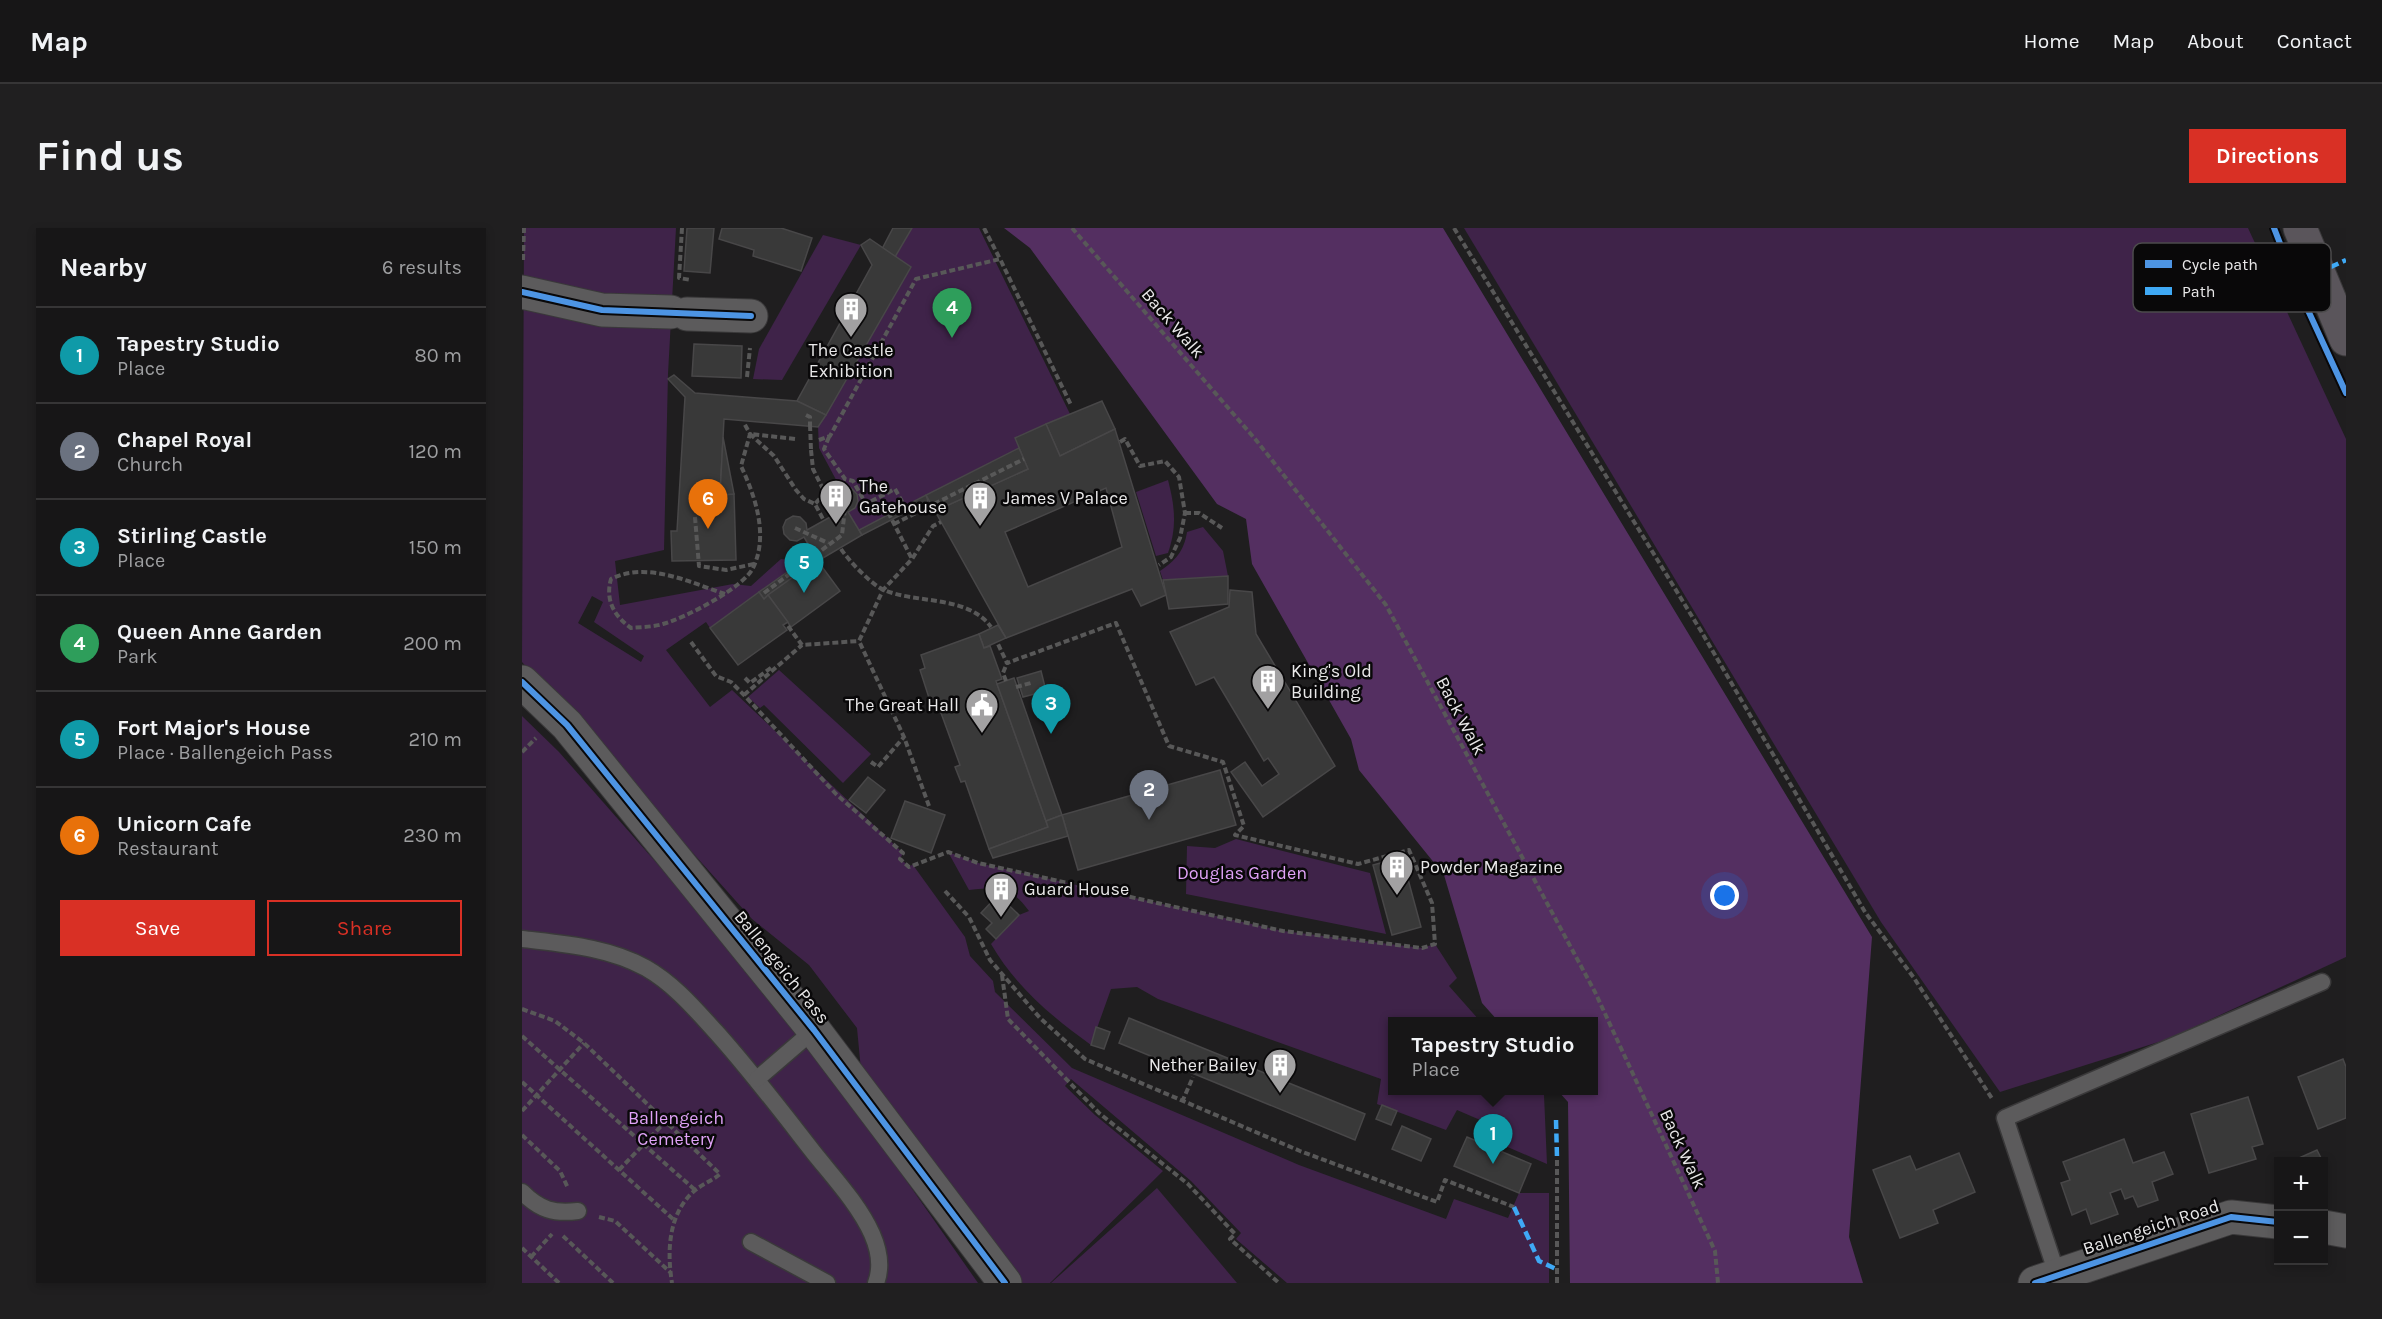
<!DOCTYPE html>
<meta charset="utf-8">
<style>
:root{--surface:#171617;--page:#201f20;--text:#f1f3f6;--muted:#9e9fa1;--line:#363536;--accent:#d93025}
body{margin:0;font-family:Karla,sans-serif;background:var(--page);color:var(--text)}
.controls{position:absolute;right:18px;bottom:18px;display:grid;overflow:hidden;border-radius:0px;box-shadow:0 3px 9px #0003}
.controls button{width:54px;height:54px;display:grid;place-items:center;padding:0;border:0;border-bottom:2px solid var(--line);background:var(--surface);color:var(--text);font:30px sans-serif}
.you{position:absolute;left:1203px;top:668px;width:21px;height:21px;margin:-15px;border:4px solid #fff;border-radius:50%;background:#1a73e8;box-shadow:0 0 0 9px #1a73e833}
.badge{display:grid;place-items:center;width:39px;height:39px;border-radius:50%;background:var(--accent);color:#fff;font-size:20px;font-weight:700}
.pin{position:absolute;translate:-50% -50px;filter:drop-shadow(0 2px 3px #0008)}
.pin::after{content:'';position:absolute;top:32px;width:21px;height:18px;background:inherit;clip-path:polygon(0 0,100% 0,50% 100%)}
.popup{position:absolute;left:866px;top:789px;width:210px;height:78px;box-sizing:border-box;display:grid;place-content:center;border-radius:0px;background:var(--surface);filter:drop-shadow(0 2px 4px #0005);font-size:20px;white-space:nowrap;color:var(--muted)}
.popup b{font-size:22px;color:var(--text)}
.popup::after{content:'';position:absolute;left:50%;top:100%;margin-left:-12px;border:12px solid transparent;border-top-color:var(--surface)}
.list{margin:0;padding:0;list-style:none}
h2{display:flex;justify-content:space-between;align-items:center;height:78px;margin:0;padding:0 24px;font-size:26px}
h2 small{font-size:20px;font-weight:400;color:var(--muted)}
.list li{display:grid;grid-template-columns:39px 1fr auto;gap:18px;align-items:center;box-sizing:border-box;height:96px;padding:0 24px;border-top:2px solid var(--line)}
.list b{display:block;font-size:22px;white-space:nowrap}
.list p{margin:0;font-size:20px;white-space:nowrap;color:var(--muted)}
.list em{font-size:20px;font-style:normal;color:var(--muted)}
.actions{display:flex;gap:12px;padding:18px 24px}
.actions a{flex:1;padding:14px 0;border:2px solid var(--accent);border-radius:0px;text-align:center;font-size:21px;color:var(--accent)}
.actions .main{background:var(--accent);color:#fff}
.map{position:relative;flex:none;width:1824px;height:1055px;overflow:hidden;border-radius:0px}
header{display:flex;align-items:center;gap:36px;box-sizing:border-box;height:84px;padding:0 30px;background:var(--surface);border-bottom:2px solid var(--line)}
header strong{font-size:28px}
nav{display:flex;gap:33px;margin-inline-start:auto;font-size:21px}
.intro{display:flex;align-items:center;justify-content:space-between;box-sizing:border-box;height:144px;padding:0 36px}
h1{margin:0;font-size:42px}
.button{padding:15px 27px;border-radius:0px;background:var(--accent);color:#fff;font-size:21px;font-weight:700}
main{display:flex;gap:36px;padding:0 36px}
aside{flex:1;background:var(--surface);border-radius:0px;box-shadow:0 3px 9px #0003}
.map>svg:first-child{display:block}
</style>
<header>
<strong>Map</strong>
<nav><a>Home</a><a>Map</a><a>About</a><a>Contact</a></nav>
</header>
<div class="intro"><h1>Find us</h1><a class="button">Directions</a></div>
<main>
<aside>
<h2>Nearby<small>6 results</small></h2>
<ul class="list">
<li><span class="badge" style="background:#0f9aa8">1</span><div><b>Tapestry Studio</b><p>Place</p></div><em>80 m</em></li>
<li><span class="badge" style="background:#6b7280">2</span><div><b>Chapel Royal</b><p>Church</p></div><em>120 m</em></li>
<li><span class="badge" style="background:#0f9aa8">3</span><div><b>Stirling Castle</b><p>Place</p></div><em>150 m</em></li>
<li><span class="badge" style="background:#2e9e5b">4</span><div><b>Queen Anne Garden</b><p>Park</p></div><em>200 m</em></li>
<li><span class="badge" style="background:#0f9aa8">5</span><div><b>Fort Major's House</b><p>Place · Ballengeich Pass</p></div><em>210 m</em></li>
<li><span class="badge" style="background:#e8710a">6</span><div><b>Unicorn Cafe</b><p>Restaurant</p></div><em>230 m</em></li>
</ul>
<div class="actions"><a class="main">Save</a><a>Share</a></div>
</aside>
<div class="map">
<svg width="1824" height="1055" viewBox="0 0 1824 1055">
<rect width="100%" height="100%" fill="#1f1e1f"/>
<g fill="#3f2349" fill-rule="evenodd">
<path d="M2 0H154L146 146 142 322 93 333 98 377 211 356 229 358 259 331 267 332 273 338 188 400 184 394 144 422 188 479 210 462 381 625 378 631 387 638 391 637 443 709 448 728 471 753 473 764 550 840 777 937 924 991 932 971 986 990 997 965H1027V1055H765L714 1011 719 1005 669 953 549 851 543 858 573 887 641 943 528 1055H499L339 842 335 800 287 737 230 691 0 434ZM70 368 81 374 72 394 122 428 119 434 56 395Z"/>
<path d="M390 0H457L548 186 493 210 497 220 337 302 326 284C337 277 338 269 329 260L319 261 297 220 296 199 389 39 373 29Z"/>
<path d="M942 0H1726L1824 211V729L1646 811 1478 864 1359 694Z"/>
<path d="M301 7 339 17 260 152 231 151 237 121Z"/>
<path d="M646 252C653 279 655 299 646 325L634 328 614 264Z"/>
<path d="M681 299 701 323 706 348 641 352 638 343C654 332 662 323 665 304Z"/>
<path d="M257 442 349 526 321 555 242 477 238 480 226 469Z"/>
<path d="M0 488 37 524 161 665 311 848 456 1055H0Z"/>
<path d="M714 611 848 645 864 706 664 666 665 618 693 620Z"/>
<path d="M426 624 456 635 761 703 900 720 913 716 935 750 927 758 958 793 870 794V862L1019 863 1022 867 1025 936 974 914 979 901 935 882 924 902 860 878 855 876 859 851 636 771 615 759 589 761 569 817C529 788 494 759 469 716L497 687 507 683C487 657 479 659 447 662Z"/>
<path d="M635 960 715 1055H529Z"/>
</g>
<path fill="#542f61" d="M482 0H921L1350 709 1327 1009 1341 1055H1048L1046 874 1036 863 1072 862V794L976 793 960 775 922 647 837 542 829 511 730 336 724 291 695 276 508 20Z"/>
<g fill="#393939" stroke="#484748" stroke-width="1.5" fill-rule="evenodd">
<path d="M165 0H192L188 45 162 43Z"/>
<path d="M200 0H259L290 10 279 43 231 28 232 22 197 11Z"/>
<path d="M371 0H390L373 29 360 21Z"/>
<path d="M348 11 389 39 304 187 275 173 350 37 339 17Z"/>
<path d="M172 116 220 118 219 150 170 148Z"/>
<path d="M152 147 173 165 275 173 304 187 296 199 202 191 198 267 212 266 214 332 150 333 149 303H155L163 169 146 151Z"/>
<path d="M580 173 593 201 538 228 524 196Z"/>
<path d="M524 196 538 228 593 201 644 367 619 378 610 361 484 410 413 283 506 241 493 210ZM584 260 600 319 506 359 483 304Z"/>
<path d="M201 209 212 266 198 267Z"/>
<path d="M497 220 506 241 413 283 404 267Z"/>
<path d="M322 259 329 260 335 266 336 273 333 280 326 284 340 307 296 333 282 309 275 313 268 312 262 306 261 299 264 292 271 288 278 289 284 295 285 302 319 283 313 277 312 270Z"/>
<path d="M404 267 406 273 340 307 337 302Z"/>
<path d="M292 325 296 333 242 371 237 364Z"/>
<path d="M295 332 318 363 269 399 246 367Z"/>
<path d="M706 348V376L647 381 641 352Z"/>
<path d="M708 362 730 364 734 406 813 538 741 589 709 544 723 534 740 558 757 546 746 530 742 533 692 449 674 457 648 404 707 379Z"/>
<path d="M237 364 242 371 246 367 266 394 261 397 265 402 216 437 188 400Z"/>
<path d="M476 397 484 410 462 420 457 406Z"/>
<path d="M457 406 462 420 468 418 480 451 474 453 526 599 467 621 443 553 439 554 433 539 438 537 415 474 409 476 398 442 403 440 399 427Z"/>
<path d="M519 443 524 463 501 469 495 450Z"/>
<path d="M492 450 540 587 524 593 475 456Z"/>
<path d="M698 542 714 597 556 642 540 587Z"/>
<path d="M346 549 363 562 344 585 327 572Z"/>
<path d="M383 573 423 587 409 625 369 610Z"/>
<path d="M540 587 546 608 471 630 467 621 526 599 524 593Z"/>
<path d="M880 629 899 699 870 707 851 637Z"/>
<path d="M476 667 497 687 474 711 464 701 470 695 459 685Z"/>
<path d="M607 790 843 886 833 912 597 815Z"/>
<path d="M574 799 588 804 582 821 569 817Z"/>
<path d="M1821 831 1824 839V890L1796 901 1776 849Z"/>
<path d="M1726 869 1741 916 1730 919 1734 931 1687 945 1669 886Z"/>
<path d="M860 877 875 883 869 897 854 891Z"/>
<path d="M880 898 909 911 899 933 870 921Z"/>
<path d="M945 909 1009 936 997 965 932 938Z"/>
<path d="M1602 911 1611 935 1642 924 1651 946 1630 954 1636 972 1616 979 1611 968 1603 971 1599 961 1588 965 1596 986 1569 996 1564 981 1550 987 1539 955 1548 952 1541 934Z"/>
<path d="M1795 922 1801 934H1768Z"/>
<path d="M1437 925 1453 964 1411 982 1416 995 1378 1010 1351 942 1388 928 1394 942Z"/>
</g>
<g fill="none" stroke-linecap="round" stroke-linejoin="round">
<defs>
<g id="lane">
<path d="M0 711C42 716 86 719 124 740 152 756 173 781 194 804 229 843 260 884 292 925 312 950 337 977 350 1006 357 1022 360 1039 354 1055"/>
<path d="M235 851 292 802"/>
<path d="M0 964C18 982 32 986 56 983"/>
<path d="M229 1014 305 1055"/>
<path d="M1535 1046 1483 890 1800 754"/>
</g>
<g id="street">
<path d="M0 64 80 82 149 84"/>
<path d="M165 86 229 88"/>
<path d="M0 454 45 497 292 802 483 1055"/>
<path d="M1802 999 1824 1003"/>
<path d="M1513 1055 1709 989 1756 994"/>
</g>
<path id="primary" d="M1778 0 1824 111"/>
</defs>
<use href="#lane" stroke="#3a393a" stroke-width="19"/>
<use href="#street" stroke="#3a393a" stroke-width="35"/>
<use href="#primary" stroke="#3a393a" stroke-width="35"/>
<g stroke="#585858" stroke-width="4" stroke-dasharray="6 3" stroke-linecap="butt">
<path d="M160 0 157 50 169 52"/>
<path d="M462 0 478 31"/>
<path d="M550 0 734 212 864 377 1073 764 1193 1023 1196 1055"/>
<path d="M932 0 1179 403 1343 684 1392 750 1471 872"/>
<path d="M1 32 2 0"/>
<path d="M225 149 228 120"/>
<path d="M284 187 288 189V197"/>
<path d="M307 209 302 221 323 251 331 253 344 276 373 261 382 277 366 284 390 331"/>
<path d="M273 211 228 206 252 228 274 262 282 271 293 276 301 291"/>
<path d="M297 212 308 208 394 51 478 31 549 177"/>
<path d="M598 214 603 211 618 238 643 233 657 249 663 285 658 310 649 329 637 337"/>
<path d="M289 222 291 241 303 265 293 276"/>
<path d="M663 285H677L700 300"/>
<path d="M173 289 177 338 204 342 232 336"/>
<path d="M372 296 502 231"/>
<path d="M273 300 306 315"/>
<path d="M319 321C326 332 351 358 362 362 395 376 446 367 469 399"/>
<path d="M242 365 320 307 324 271"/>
<path d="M203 366C167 354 125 333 89 351 83 372 92 388 109 400 119 399 131 399 141 396 163 390 221 360 231 340 247 307 233 268 219 238L228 206 222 195"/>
<path d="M266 398 280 417 337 413"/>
<path d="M169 414 194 448 209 454 222 467 314 566 381 625 378 631 387 639 426 624 456 635 761 703 900 720 913 716 910 675 887 622 836 636 713 607 722 598 701 534 647 518 594 395 485 435 476 416"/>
<path d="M223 450 228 455 250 439"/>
<path d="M484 453 481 445 485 435"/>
<path d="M494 459 509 455"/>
<path d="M222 467 280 417"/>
<path d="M0 524 14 510"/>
<path d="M349 534 356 539 382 509"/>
<path d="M407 578 382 509 337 413 361 362 390 331 411 298 419 294"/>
<path d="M423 663 447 689 468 732 518 790 563 831 778 923 915 974 923 952 992 979"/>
<path d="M480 747 486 791 577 885 666 956 713 1006 708 1011 757 1055"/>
<path d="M0 781 33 793 62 815 198 946C190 953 180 956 171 964 146 987 145 1024 150 1055"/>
<path d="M0 808 173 962"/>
<path d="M0 854 152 992"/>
<path d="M660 874 671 849"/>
<path d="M0 883 62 815"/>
<path d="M0 907 38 943 46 960"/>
<path d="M97 942 145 892"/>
<path d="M77 989 93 993 148 1044"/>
<path d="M41 1008 91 1055"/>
<path d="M0 1020 37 1055"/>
<path d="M9 1029 30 1006"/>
<path d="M1035 1055V929"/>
</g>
<use href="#lane" stroke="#5c5b5c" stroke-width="16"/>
<use href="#street" stroke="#5c5b5c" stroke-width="33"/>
<use href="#primary" stroke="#5a555b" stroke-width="33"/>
<path stroke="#585858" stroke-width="4" stroke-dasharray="6 3" stroke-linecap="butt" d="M288 197 289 222"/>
<g stroke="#3fa9f5" stroke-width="4.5" stroke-dasharray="9 4.5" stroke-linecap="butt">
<path d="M1796 45 1824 32"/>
<path d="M1034 892 1035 929"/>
<path d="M992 979 1017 1033 1034 1041"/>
</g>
<defs>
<g id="cycleway">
<path d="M1752 0 1773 54 1824 165"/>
<path d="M0 64 80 82 229 88"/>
<path d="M0 454 45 497 292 802 483 1055"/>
<path d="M1513 1055 1709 989 1756 994"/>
</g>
</defs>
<use href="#cycleway" stroke="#090809" stroke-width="10"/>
<use href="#cycleway" stroke="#4d94e3" stroke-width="6"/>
</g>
<defs>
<symbol id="building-pin" viewBox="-11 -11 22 30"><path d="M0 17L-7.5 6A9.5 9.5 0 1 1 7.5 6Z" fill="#a2a1a2" stroke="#090809"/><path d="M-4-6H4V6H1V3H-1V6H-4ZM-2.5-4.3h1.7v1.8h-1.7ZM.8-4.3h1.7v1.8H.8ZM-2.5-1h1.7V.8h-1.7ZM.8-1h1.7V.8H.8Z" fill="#fff"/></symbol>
<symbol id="civic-pin" viewBox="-11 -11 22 30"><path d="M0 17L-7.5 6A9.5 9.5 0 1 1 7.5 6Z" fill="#a2a1a2" stroke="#090809"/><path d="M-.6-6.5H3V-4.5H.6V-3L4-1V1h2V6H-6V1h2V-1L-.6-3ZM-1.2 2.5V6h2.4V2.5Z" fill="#fff"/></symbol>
</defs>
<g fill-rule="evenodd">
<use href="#building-pin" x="310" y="62" width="38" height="52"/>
<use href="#building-pin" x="295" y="249" width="38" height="52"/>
<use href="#building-pin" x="439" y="251" width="38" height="52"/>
<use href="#building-pin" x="727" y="434" width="38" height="52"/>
<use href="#civic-pin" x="441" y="458" width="38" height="52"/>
<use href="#building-pin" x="856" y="620" width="38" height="52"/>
<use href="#building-pin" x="460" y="642" width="38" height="52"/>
<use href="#building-pin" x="739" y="818" width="38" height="52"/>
</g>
<g text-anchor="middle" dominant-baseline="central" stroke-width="5" stroke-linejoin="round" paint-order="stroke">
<g font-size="18" fill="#e9e8e9" stroke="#090809">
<text transform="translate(651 95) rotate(49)">Back Walk</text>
<text transform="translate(939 488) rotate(62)">Back Walk</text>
<text transform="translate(260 739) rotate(51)">Ballengeich Pass</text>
<text transform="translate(1161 921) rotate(65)">Back Walk</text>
<text transform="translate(1629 999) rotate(-18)">Ballengeich Road</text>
</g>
<g font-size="18" fill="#e9e8e9" stroke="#090809" text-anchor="start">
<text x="329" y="122" text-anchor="middle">The Castle<tspan x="329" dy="21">Exhibition</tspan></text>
<text x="337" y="258">The<tspan x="337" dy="21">Gatehouse</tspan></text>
<text x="481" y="270">James V Palace</text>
<text x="769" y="443">King's Old<tspan x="769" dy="21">Building</tspan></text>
<text x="437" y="477" text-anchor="end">The Great Hall</text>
<text x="898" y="639">Powder Magazine</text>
<text x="502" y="661">Guard House</text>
<text x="735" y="837" text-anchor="end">Nether Bailey</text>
</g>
<g font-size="18" fill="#e0a2f7" stroke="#090809">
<text x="720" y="645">Douglas Garden</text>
<text x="154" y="890">Ballengeich<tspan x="154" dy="21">Cemetery</tspan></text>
</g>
</g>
<rect x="1611" y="15" width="198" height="69" rx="9" fill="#090809" stroke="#4c4b4c" stroke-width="1.5"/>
<rect x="1623" y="32" width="27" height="8" fill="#4d94e3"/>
<rect x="1623" y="59" width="27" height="8" fill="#3fa9f5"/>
<g font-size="16" fill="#e9e8e9">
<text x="1660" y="42">Cycle path</text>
<text x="1660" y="69">Path</text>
</g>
</svg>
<div class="controls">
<button>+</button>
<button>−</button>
</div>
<div class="you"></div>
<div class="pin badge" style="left:971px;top:936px;background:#0f9aa8">1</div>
<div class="popup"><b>Tapestry Studio</b>Place</div>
<div class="pin badge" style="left:627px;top:592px;background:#6b7280">2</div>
<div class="pin badge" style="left:529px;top:506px;background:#0f9aa8">3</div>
<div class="pin badge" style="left:430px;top:110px;background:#2e9e5b">4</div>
<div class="pin badge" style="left:282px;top:365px;background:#0f9aa8">5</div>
<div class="pin badge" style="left:186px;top:301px;background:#e8710a">6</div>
</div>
</main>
